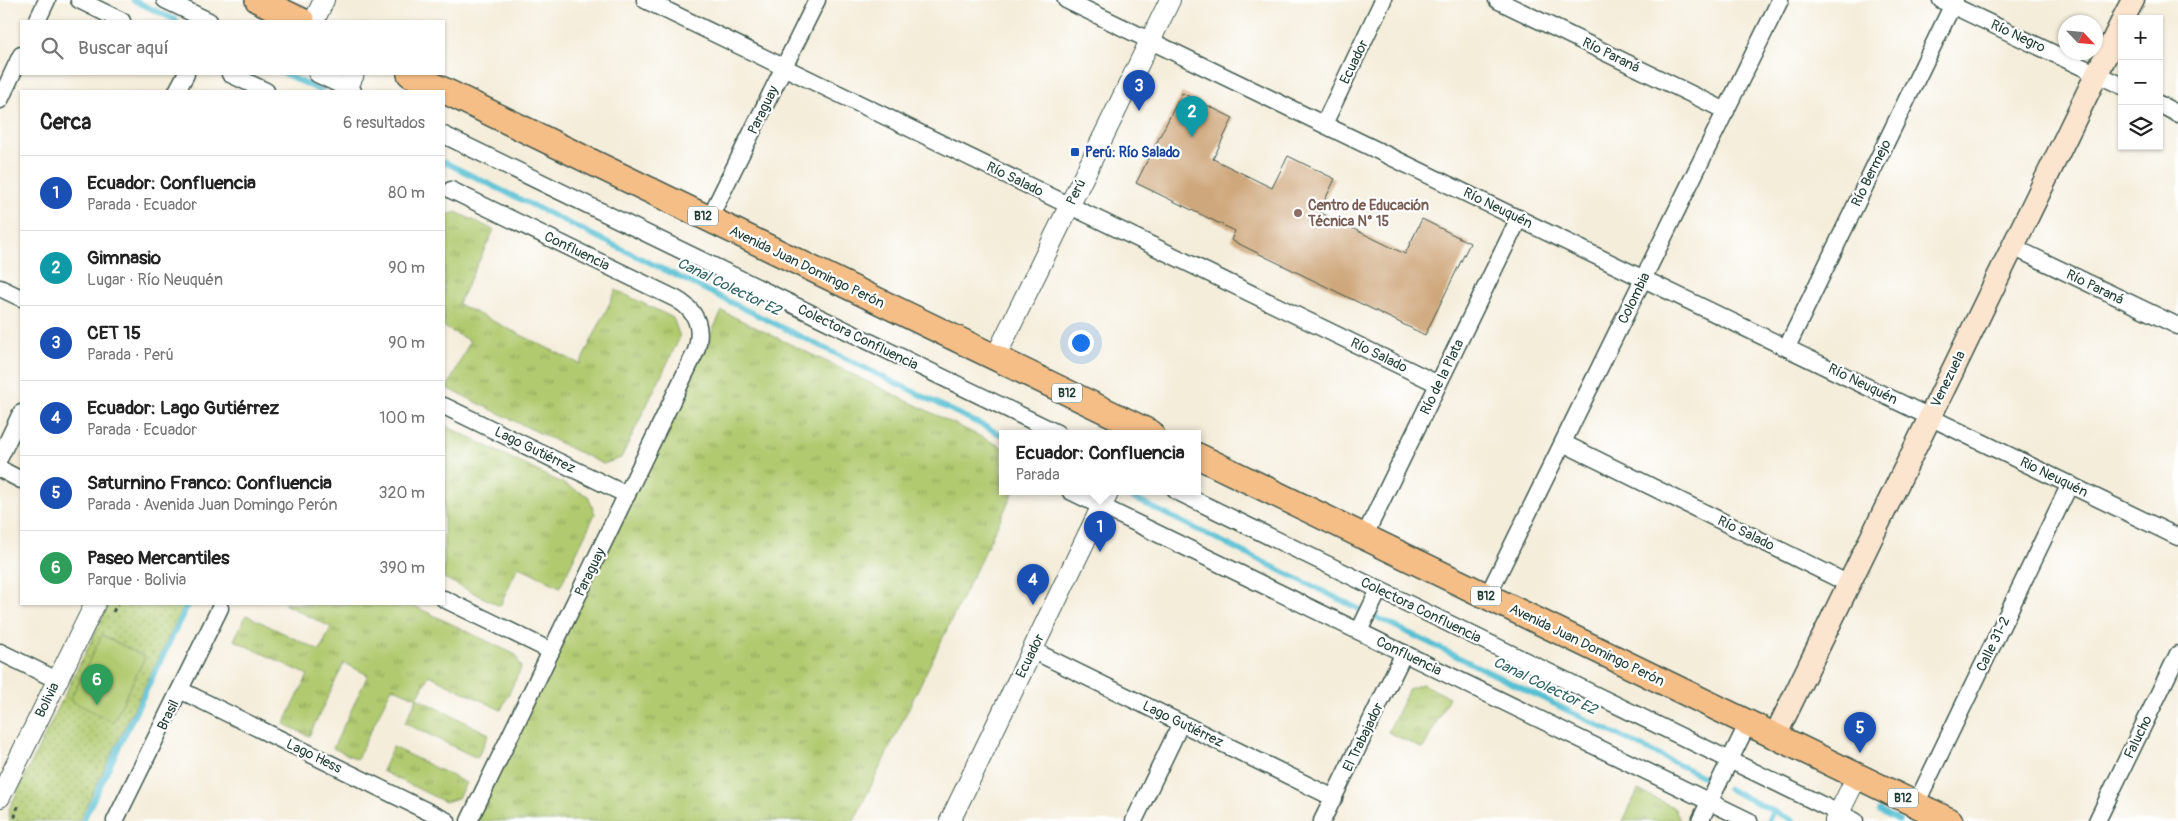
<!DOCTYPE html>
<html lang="es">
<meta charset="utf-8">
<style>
:root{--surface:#fff;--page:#f2f2f2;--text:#222;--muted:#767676;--line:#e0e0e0;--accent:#c8321e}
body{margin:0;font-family:Pangolin,sans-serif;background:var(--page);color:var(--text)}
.controls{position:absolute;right:15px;top:15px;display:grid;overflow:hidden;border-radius:0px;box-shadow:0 1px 4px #0004}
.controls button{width:45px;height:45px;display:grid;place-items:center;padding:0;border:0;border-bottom:1px solid var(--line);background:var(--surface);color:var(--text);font:25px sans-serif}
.compass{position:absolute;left:2058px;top:15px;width:45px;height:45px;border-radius:50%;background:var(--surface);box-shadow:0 1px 4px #0004;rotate:116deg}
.you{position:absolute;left:1080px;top:342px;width:18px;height:18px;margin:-12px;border:4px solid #fff;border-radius:50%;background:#1a73e8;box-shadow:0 0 0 8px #1a73e833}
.badge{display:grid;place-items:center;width:32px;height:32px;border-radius:50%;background:var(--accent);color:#fff;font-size:16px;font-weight:700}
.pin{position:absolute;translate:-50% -41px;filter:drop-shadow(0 1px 2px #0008)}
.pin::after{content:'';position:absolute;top:26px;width:18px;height:15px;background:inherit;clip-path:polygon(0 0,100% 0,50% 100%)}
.popup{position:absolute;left:999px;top:430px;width:202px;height:65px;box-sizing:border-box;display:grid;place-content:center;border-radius:0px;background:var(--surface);filter:drop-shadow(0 1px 4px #0005);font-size:16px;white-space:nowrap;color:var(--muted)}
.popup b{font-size:19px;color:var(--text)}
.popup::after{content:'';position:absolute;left:50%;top:100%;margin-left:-10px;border:10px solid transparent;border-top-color:var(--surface)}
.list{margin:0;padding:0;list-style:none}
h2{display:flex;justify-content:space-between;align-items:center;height:65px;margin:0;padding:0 20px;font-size:21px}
h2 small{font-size:16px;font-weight:400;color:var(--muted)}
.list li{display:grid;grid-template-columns:32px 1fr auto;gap:15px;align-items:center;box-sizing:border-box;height:75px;padding:0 20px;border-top:1px solid var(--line)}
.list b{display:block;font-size:19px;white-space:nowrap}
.list p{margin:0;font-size:16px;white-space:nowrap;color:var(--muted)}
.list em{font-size:16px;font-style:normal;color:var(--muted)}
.icon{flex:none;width:28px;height:28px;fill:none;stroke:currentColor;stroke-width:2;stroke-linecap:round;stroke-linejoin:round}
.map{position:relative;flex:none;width:2178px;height:821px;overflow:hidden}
.search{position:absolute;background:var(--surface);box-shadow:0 1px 4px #0004;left:20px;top:20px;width:425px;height:55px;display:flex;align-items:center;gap:12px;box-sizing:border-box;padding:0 18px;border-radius:0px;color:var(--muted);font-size:19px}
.panel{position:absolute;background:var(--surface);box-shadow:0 1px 4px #0004;left:20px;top:90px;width:425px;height:515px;border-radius:0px}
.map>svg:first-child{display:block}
</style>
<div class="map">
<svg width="2178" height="821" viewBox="0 0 2178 821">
<defs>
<pattern id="grass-tufts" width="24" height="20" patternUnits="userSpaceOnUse" patternTransform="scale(1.25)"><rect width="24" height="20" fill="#b1ca6f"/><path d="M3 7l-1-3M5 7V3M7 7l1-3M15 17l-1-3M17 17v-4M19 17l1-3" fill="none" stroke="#8fa55c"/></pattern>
<pattern id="park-dots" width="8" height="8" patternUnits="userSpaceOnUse" patternTransform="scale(1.25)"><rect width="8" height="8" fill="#b1ca6f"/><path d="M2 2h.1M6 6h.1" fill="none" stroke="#8fa55c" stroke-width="1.8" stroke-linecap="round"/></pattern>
</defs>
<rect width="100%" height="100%" fill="#fff"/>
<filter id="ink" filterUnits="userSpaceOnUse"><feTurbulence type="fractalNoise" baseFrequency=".02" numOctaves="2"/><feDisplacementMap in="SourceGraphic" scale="10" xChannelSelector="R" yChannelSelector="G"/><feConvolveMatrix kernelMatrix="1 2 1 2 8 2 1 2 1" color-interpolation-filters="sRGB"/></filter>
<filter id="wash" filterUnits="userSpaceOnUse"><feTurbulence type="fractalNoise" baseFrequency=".0096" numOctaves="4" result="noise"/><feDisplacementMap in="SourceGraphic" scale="20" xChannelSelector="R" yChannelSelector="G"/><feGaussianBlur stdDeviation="1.12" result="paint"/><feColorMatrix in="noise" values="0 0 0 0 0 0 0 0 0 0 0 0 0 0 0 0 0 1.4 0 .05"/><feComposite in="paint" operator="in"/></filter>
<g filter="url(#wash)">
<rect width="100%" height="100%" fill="#f4edda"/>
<g fill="url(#grass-tufts)" stroke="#688452">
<path d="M456 212 494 230 458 304 580 364 616 290 673 318 680 337 621 458 603 464 447 388 470 341 444 327V216Z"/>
<path d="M722 311 1002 447V491H1014L854 821H475Z"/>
<path d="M444 425 588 496 595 514 560 587 518 566 500 606 444 578Z"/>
<path d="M284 604H410L516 655 521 668 501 710 429 675 417 698 489 734 477 758 405 723 417 698 392 687 357 759 333 748 368 675 344 663 309 736 284 724 308 675 234 640 246 615 320 651 331 627Z"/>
<path d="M1422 684 1449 697 1423 749 1388 732 1409 689Z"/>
<path d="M393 747 466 783 458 798 445 802 382 771Z"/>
<path d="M1638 790 1675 808 1680 821H1623Z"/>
</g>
<path fill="url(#park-dots)" stroke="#688452" d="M109 604H185L79 821H10L8 815 10 807Z"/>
<path fill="#b1ca6f" stroke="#688452" d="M102 635 145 657 113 722 70 700Z"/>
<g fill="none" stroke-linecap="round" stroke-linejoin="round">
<g stroke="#57c0d4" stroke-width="5.5">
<path d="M133 0 177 21"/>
<path d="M285 74 321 91"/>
<path d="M444 162 1002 435"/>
<path d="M1127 495 1361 610"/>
<path d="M1374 616 1706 778"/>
<path d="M1728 789 1794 821"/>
<path d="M1879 811 1899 821"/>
<path d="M83 821 188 604"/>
<path d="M1768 821 1773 811"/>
</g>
</g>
<g id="blocks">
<path fill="#cfa77b" d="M1182 93 1233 118 1213 159 1272 188 1288 156 1335 179 1319 212 1405 254 1422 219 1470 243 1425 335 1231 240 1235 231 1136 183Z"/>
</g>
</g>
<g filter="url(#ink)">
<use href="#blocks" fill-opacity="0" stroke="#3f574d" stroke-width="1"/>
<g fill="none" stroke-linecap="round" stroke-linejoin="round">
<defs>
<g id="minor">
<path d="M79 0 122 21"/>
<path d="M165 0 209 21"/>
<path d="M645 0 1438 384"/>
<path d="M1066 0 2178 537"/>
<path d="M1497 0 1726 111"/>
<path d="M1941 0 2122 86"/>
<path d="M37 21 47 0"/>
<path d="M230 74 266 91"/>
<path d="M317 74 353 91"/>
<path d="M177 91 186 74"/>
<path d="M0 100 21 55"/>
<path d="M2159 104 2178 114"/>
<path d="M1324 124 1383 0"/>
<path d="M444 135 1057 433"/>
<path d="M451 190 676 299C697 311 703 328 696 351L469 821"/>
<path d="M709 219 817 0"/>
<path d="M2013 247 2178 326"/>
<path d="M0 288 21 298"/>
<path d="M1787 347 1955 0"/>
<path d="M444 406 627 495"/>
<path d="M1563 443 1849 584"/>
<path d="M0 457 21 413"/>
<path d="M0 469 21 480"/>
<path d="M1070 491 1749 821"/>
<path d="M1176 491 1855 821"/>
<path d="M1364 537 1519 218"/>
<path d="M1487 597 1780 0"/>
<path d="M444 599 551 651"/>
<path d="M1359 631 1379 590"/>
<path d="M1032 650 1334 798"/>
<path d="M0 652 57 680"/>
<path d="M180 690 447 821"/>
<path d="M1916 804 2070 484"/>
<path d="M115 821 220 608"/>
<path d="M1134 821 1181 723"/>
<path d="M1322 821 1404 653"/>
<path d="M1700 821 1748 723"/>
<path d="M2097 821 2178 654"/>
</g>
<g id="tertiary">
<path d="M314 21 324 0"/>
<path d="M346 91 354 74"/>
<path d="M995 358 1170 0"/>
<path d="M0 797 95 604"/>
<path d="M950 821 1109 491"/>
<path d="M1835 821 1857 776"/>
</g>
<g id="secondary">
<path d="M2123 19 2133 0"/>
<path d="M1775 736 2122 22"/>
</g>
<g id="primary">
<path d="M258 0 302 21"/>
<path d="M410 74 1151 433"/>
<path d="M1198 456 1950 821"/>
</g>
</defs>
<use href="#minor" stroke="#3f574d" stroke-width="19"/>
<use href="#tertiary" stroke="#3f574d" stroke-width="22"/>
<use href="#secondary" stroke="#3f574d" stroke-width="25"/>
<use href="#primary" stroke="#3f574d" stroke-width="28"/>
<g stroke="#3f574d" stroke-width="3" stroke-dasharray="4 4" stroke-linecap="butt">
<path d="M113 612 117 604"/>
<path d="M18 806 15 816 19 821"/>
</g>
<use href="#minor" stroke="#fff" stroke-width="16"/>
<use href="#tertiary" stroke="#fff" stroke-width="20"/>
<use href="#secondary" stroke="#fbe5cf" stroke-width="22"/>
<use href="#primary" stroke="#f6be87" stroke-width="25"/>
</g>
</g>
<rect fill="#1a4fb4" stroke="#fff" stroke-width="2" x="1070" y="147" width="10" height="10" rx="2.5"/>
<circle fill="#8d6e63" stroke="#fff" stroke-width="2" cx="1298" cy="213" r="5"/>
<g text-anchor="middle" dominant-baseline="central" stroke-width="4.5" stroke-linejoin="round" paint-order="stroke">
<g fill="#fff" stroke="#627771" stroke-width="1">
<rect x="688" y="206.5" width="30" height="19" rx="4"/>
<rect x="1052" y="383.5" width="30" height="19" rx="4"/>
<rect x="1471" y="586.5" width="30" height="19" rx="4"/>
<rect x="1888" y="788.5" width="30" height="19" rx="4"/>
</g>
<g font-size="12" font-weight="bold" fill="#1f3d34">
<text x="703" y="216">B12</text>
<text x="1067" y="393">B12</text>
<text x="1486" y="596">B12</text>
<text x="1903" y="798">B12</text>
</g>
<g font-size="14" fill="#1f3d34" stroke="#fff">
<text transform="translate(2018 36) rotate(25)">Río Negro</text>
<text transform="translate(1611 55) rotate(26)">Río Paraná</text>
<text transform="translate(1354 62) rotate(-64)">Ecuador</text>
<text transform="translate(763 110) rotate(-64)">Paraguay</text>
<text transform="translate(1871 173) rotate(-64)">Río Bermejo</text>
<text transform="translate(1015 179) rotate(26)">Río Salado</text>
<text transform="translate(1076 192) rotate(-64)">Perú</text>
<text transform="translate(1498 208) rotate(26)">Río Neuquén</text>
<text transform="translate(577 251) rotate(26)">Confluencia</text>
<text transform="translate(807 267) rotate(26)">Avenida Juan Domingo Perón</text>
<text transform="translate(2095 287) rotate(26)">Río Paraná</text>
<text transform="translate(1634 298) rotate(-64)">Colombia</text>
<text transform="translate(858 337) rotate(26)">Colectora Confluencia</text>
<text transform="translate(1379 355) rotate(26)">Río Salado</text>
<text transform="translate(1442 377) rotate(-64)">Río de la Plata</text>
<text transform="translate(1948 379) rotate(-64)">Venezuela</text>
<text transform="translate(1863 384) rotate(26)">Río Neuquén</text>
<text transform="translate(535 450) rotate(26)">Lago Gutiérrez</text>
<text transform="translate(2054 477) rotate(26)">Rio Neuquén</text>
<text transform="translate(1746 533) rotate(26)">Río Salado</text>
<text transform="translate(590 572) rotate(-64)">Paraguay</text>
<text transform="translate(1421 610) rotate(26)">Colectora Confluencia</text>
<text transform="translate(1993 644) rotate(-64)">Calle 31-2</text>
<text transform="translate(1587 645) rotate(26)">Avenida Juan Domingo Perón</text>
<text transform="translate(1030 656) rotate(-64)">Ecuador</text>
<text transform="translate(1409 656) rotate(26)">Confluencia</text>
<text transform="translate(47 700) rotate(-64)">Bolivia</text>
<text transform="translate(168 715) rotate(-64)">Brasil</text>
<text transform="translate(1183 724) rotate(26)">Lago Gutiérrez</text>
<text transform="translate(1363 737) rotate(-64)">El Trabajador</text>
<text transform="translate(2138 737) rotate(-64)">Falucho</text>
<text transform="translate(314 756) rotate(26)">Lago Hess</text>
</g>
<g font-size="14" font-weight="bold" fill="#164399" stroke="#fff" text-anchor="start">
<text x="1085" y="152">Perú: Río Salado</text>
</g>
<g font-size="14" font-weight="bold" fill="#785e54" stroke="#fff" text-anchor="start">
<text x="1308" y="205">Centro de Educación<tspan x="1308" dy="16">Técnica N° 15</tspan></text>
</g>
<g font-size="15" font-style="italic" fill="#306464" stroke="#fff">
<text transform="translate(729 287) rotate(26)">Canal Colector E2</text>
<text transform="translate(1545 686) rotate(26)">Canal Colector E2</text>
</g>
</g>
</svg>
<div class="controls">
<button>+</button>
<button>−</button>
<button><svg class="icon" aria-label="layers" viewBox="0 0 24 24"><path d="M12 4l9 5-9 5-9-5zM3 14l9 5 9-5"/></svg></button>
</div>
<svg class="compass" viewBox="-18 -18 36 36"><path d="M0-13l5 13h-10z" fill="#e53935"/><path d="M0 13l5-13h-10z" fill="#767676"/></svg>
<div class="you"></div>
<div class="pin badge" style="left:1100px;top:552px;background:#1a4fb4">1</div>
<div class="popup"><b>Ecuador: Confluencia</b>Parada</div>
<div class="pin badge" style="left:1192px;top:137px;background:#0f9aa8">2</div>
<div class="pin badge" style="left:1139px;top:111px;background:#1a4fb4">3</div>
<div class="pin badge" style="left:1033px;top:605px;background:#1a4fb4">4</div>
<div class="pin badge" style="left:1860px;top:753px;background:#1a4fb4">5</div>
<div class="pin badge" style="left:97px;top:705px;background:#2e9e5b">6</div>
<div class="search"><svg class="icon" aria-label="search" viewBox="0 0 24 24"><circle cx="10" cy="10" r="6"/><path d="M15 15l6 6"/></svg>Buscar aquí</div>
<section class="panel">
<h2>Cerca<small>6 resultados</small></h2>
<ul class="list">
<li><span class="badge" style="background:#1a4fb4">1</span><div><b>Ecuador: Confluencia</b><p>Parada · Ecuador</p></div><em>80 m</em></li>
<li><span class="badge" style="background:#0f9aa8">2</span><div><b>Gimnasio</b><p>Lugar · Río Neuquén</p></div><em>90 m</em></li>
<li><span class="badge" style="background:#1a4fb4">3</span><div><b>CET 15</b><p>Parada · Perú</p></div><em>90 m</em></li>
<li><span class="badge" style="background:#1a4fb4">4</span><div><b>Ecuador: Lago Gutiérrez</b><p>Parada · Ecuador</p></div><em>100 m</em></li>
<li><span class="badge" style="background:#1a4fb4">5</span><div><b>Saturnino Franco: Confluencia</b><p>Parada · Avenida Juan Domingo Perón</p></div><em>320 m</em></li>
<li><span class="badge" style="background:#2e9e5b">6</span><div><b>Paseo Mercantiles</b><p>Parque · Bolivia</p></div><em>390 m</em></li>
</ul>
</section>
</div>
